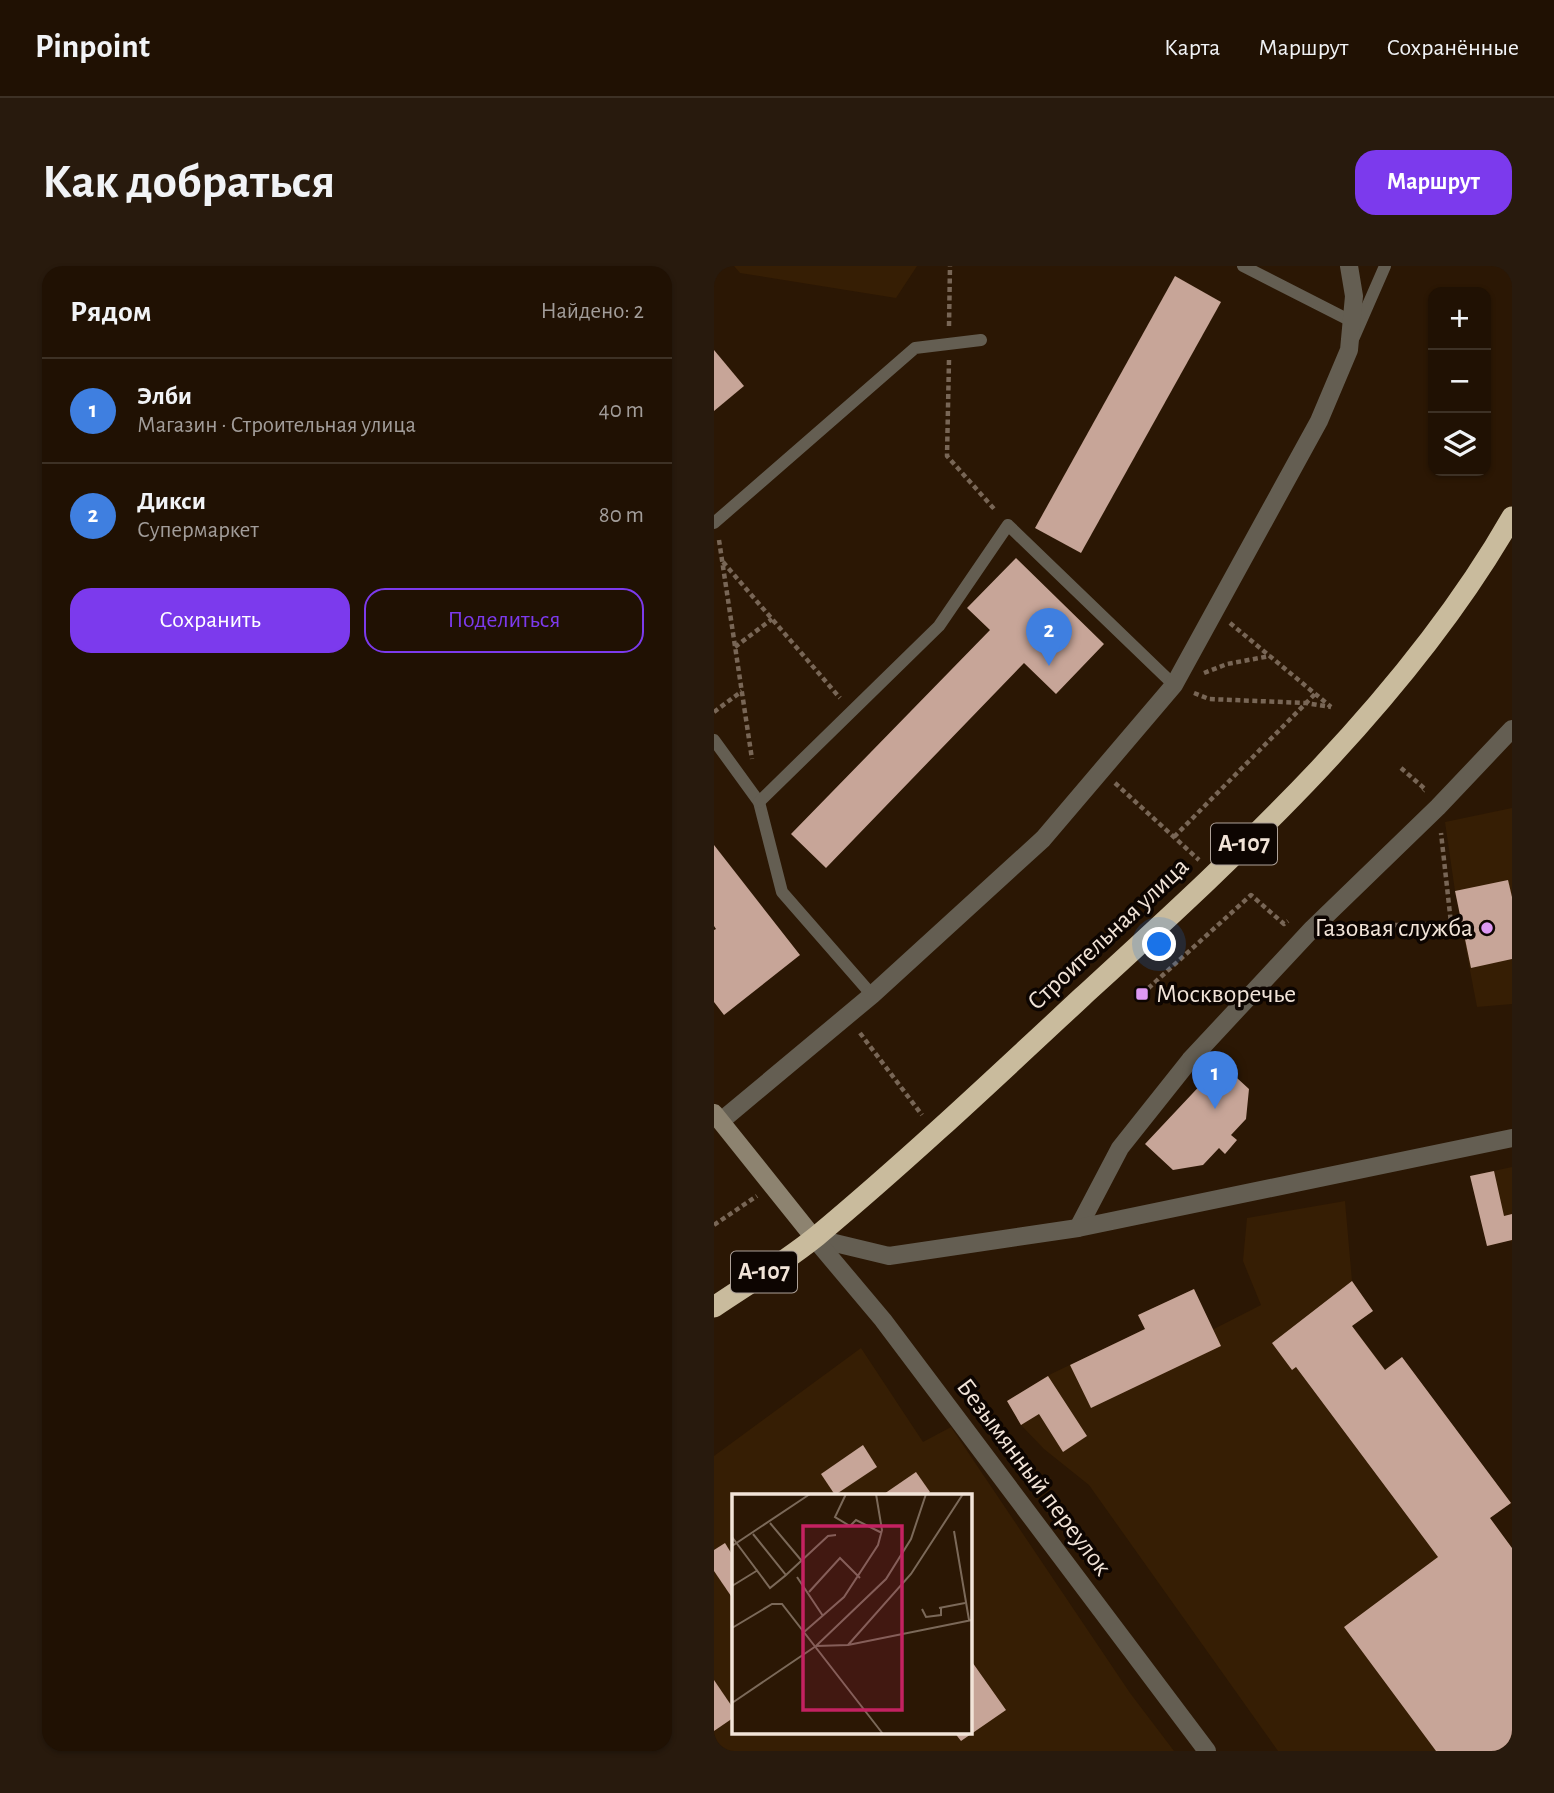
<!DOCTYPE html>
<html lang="ru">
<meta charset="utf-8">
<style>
:root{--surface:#201103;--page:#281a0d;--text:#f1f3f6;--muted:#a29d9a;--line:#3d3125;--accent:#7c3aed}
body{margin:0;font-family:"Alegreya Sans",sans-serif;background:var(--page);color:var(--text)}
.controls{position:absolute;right:21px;top:21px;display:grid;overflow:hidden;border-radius:14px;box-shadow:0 2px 5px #0004}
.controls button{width:63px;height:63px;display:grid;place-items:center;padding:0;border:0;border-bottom:2px solid var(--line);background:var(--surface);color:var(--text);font:35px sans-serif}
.you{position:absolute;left:446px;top:679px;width:24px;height:24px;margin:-18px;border:5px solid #fff;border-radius:50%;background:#1a73e8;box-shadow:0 0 0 10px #1a73e833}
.badge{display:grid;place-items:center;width:46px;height:46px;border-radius:50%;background:var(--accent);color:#fff;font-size:23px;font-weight:700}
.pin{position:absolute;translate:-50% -58px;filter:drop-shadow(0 2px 4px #0008)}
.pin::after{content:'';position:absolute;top:37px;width:24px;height:21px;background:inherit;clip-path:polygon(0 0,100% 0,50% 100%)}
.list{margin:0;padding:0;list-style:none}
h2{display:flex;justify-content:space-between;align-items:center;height:91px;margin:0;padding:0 28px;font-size:30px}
h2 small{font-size:23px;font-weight:400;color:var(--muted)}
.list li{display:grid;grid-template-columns:46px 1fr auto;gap:21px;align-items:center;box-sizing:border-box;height:105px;padding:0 28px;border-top:2px solid var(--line)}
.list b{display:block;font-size:26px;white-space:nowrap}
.list p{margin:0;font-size:23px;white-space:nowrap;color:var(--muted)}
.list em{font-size:23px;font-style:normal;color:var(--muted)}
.actions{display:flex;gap:14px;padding:21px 28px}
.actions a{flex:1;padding:16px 0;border:2px solid var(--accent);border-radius:21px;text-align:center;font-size:24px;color:var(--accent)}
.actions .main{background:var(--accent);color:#fff}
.icon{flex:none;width:38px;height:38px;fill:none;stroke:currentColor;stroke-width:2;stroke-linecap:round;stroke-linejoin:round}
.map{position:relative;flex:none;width:798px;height:1485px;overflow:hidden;border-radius:21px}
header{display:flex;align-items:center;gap:42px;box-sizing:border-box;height:98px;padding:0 35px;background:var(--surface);border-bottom:2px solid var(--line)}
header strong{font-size:33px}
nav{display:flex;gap:38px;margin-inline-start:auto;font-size:24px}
.intro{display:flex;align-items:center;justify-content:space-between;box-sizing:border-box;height:168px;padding:0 42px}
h1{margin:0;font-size:49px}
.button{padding:18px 32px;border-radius:21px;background:var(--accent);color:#fff;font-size:24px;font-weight:700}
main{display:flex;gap:42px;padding:0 42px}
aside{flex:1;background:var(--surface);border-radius:21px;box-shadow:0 2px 5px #0004}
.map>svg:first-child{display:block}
</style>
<header>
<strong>Pinpoint</strong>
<nav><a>Карта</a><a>Маршрут</a><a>Сохранённые</a></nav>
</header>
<div class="intro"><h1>Как добраться</h1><a class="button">Маршрут</a></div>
<main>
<aside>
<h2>Рядом<small>Найдено: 2</small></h2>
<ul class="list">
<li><span class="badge" style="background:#3f7fe0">1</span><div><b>Элби</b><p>Магазин · Строительная улица</p></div><em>40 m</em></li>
<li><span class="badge" style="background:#3f7fe0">2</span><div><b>Дикси</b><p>Супермаркет</p></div><em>80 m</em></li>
</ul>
<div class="actions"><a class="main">Сохранить</a><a>Поделиться</a></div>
</aside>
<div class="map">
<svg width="798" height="1485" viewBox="0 0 798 1485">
<rect width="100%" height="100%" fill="#2b1704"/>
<g fill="#361e04" fill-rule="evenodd">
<path d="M20 0H203L182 32 26 7Z"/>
<path d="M798 542V738L763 741 741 625 731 556Z"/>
<path d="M798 901V977L797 974 773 980 756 910Z"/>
<path d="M631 935 638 1015 659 1045 638 1060 671 1103 688 1091 797 1237 776 1252 798 1282V1485H564L375 1219 330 1183 307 1159 293 1135 337 1108 431 1063 424 1049 480 1023 498 1064 547 1039 529 995 533 952Z"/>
<path d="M147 1082 209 1176 237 1161 416 1427 460 1485H0V1190ZM19 1230H256V1466H19Z"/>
</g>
<g fill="#c7a598">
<path d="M461 10 507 36 367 287 321 262Z"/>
<path d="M0 84 30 120 0 145Z"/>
<path d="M302 292 390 378 342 428 310 397 112 602 77 568 276 364 253 342Z"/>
<path d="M0 579 86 689 10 749 0 736V664L2 663 0 660Z"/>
<path d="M794 614 798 631V693L757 702 741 625Z"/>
<path d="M509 795 514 799 511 801 535 823 532 853 517 869 523 874 511 888 505 882 489 899 459 904 431 878Z"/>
<path d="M780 905 790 950 798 948V974L773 980 756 910Z"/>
<path d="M638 1015 659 1045 638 1060 671 1104 688 1091 797 1237 776 1252 798 1282V1485H722L630 1361 724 1291 582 1101 578 1104 558 1077Z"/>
<path d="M480 1023 507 1080 377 1142 356 1099 431 1063 424 1049Z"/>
<path d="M334 1110 373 1170 349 1186 325 1148 307 1159 293 1135Z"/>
<path d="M149 1179 163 1201 121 1229 107 1208Z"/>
<path d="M202 1206 216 1226 210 1230H167Z"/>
<path d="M11 1277 19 1290V1333L0 1305V1284Z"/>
<path d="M256 1393 292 1444 247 1475 240 1466H256Z"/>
<path d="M0 1414 19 1442V1452L0 1465Z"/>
</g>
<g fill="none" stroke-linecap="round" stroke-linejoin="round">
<g stroke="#786656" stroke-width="4.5" stroke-dasharray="5 3.5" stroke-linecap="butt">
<path d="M235 60 236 0"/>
<path d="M235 94 233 190 282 245"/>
<path d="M5 274 38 493"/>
<path d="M9 296 126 432"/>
<path d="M516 357 617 441"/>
<path d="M21 381 58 353"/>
<path d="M490 407 513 398 556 390"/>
<path d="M480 427 495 433 592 437 617 441"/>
<path d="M0 446 28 425"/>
<path d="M687 502 711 523 709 525"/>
<path d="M401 517 485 594"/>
<path d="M460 571 601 428"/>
<path d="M630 661 737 657 727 567"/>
<path d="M428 728 537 629 570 658 574 655"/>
<path d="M146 767 208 849"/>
<path d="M0 959 43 930"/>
</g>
<g stroke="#645e52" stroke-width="12">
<path d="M529 0 637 55"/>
<path d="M640 71 671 0"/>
<path d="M0 257 201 82 267 74"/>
<path d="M0 474 45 536 68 626 158 729"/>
<path d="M45 536 225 360 294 259 460 419"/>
</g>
<g stroke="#645e52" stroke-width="18">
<path d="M7 855 158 729 329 573 460 419 605 155 635 84 640 30 635 0"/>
<path d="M364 962 406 882 476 794 598 663 724 541 798 463"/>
<path d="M100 972 175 990 364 962 798 872"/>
<path d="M100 972 169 1054 493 1485"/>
</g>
<path stroke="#8d8370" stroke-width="18" d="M0 847 100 972"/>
<path stroke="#c9bb9d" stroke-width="21" d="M0 1041C34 1018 71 996 103 970 194 894 281 812 368 731 523 589 693 435 798 251"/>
</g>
<g fill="#dd99f3" stroke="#0d0501" stroke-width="2.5">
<circle cx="773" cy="662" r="7"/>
<rect x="421" y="721" width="14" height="14" rx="3.5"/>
</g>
<g text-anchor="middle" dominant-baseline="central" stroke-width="7" stroke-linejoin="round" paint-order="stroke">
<g fill="#0d0501" stroke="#ada198" stroke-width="2">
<rect x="497" y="557.5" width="66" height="41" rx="5"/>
<rect x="17" y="985.5" width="66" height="41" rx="5"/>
</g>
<g font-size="24" font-weight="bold" fill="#f2e4d8">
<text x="530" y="578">А-107</text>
<text x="50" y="1006">А-107</text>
</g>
<g font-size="26" fill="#f2e4d8" stroke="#0d0501" text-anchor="end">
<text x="759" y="662">Газовая служба</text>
<text x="442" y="728" text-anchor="start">Москворечье</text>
</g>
<g font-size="26" fill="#f2e4d8" stroke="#0d0501">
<text transform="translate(394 668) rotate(-43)">Строительная улица</text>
<text transform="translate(320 1211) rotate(53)">Безымянный переулок</text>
</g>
</g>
<g transform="translate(18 1228)">
<rect width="240" height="240" fill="#2b1704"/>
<path fill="none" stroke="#7b6959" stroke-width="2" d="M114 0 103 23 118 32 124 26 150 39M38 29 69 66M222 37 237 126M0 43 38 94 54 81 21 40M0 52 78 0M54 81 96 42 104 41M65 83 91 122M0 92 26 76M77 98 108 64 128 84M207 114 233 109M190 115 194 123 209 121V113M0 134 40 110H50L151 240M72 138 112 103 146 51 150 36 144 0M116 151 179 80 231 0M84 152 116 151 240 126M0 209 84 152 154 85 179 45 194 0"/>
<path fill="#c42261" fill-opacity="0.15" stroke="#c42261" stroke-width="3.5" d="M71 32H170V216H71Z"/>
<rect width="240" height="240" fill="none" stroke="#f2e4d8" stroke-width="3.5"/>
</g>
</svg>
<div class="controls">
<button>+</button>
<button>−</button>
<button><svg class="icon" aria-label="layers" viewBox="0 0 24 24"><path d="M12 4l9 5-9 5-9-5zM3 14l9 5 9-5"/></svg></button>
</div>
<div class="you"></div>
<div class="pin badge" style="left:501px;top:843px;background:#3f7fe0">1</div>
<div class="pin badge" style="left:335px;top:400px;background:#3f7fe0">2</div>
</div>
</main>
